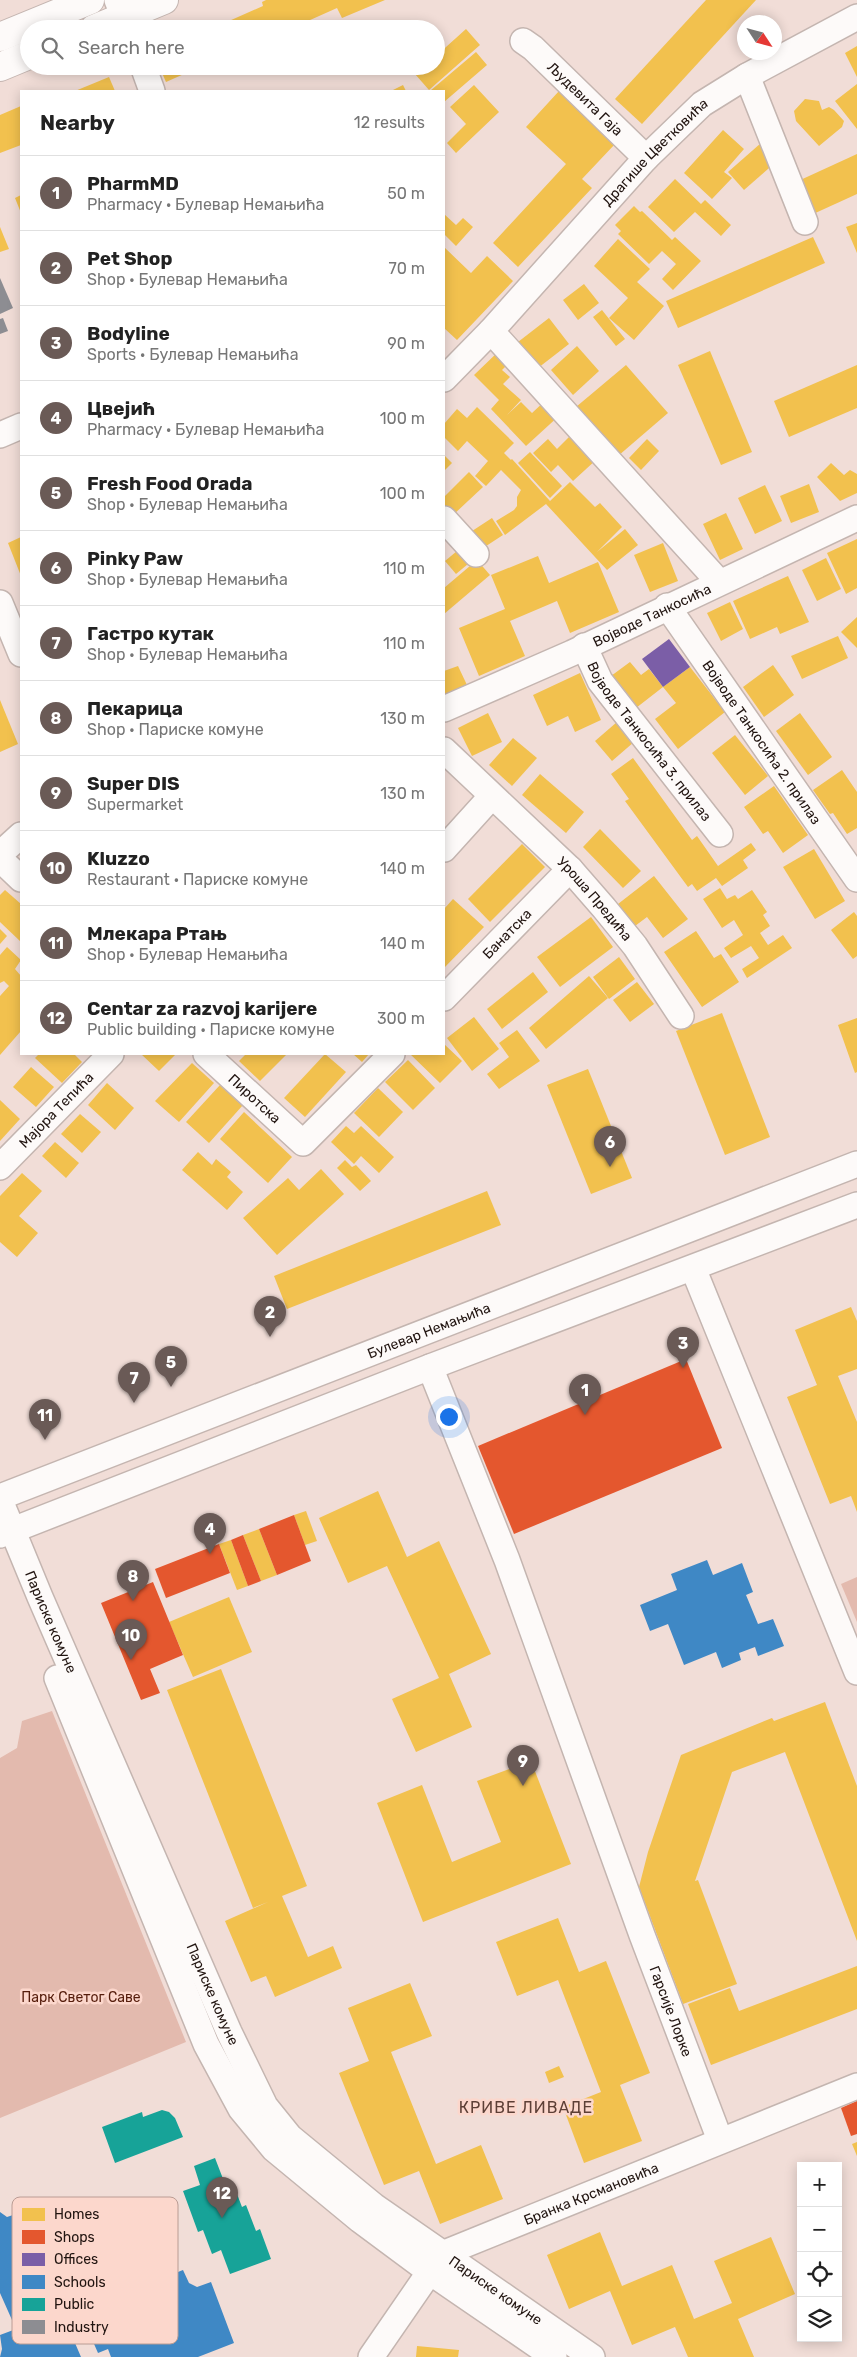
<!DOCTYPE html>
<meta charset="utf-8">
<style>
:root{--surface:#fff;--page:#f2f2f2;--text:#222;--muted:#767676;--line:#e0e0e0;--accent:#6a5a56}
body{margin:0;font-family:Rubik,sans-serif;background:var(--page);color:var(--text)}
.controls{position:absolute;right:15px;bottom:15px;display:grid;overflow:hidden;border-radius:0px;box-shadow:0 2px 12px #0003}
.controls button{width:45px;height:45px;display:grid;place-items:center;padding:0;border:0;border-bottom:1px solid var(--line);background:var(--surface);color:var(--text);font:25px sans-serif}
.compass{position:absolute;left:737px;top:15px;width:45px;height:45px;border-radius:50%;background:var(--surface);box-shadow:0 2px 12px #0003;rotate:126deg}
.you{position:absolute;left:448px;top:1416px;width:18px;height:18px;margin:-12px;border:4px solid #fff;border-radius:50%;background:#1a73e8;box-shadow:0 0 0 8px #1a73e833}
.badge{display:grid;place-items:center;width:32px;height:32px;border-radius:50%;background:var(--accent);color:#fff;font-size:16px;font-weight:700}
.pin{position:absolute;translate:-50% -41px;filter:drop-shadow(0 1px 2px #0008)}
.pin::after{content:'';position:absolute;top:26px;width:18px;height:15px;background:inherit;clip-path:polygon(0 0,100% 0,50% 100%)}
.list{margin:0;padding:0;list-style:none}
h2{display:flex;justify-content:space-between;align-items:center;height:65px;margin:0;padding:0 20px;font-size:21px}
h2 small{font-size:16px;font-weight:400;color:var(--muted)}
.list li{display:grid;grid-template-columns:32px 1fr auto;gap:15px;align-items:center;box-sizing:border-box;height:75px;padding:0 20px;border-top:1px solid var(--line)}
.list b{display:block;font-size:19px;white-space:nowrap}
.list p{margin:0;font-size:16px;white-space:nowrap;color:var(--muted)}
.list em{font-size:16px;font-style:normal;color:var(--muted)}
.icon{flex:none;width:28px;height:28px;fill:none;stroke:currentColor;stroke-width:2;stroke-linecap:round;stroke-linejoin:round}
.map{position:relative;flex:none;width:857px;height:2357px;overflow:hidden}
.search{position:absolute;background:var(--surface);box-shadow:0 2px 12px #0003;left:20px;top:20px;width:425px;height:55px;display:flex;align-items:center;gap:12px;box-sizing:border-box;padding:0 18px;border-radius:28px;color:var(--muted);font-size:19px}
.panel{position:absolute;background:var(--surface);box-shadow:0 2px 12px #0003;left:20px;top:90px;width:425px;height:965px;border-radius:0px}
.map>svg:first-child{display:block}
</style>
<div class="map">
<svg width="857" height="2357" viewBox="0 0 857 2357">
<rect width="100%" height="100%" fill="#f1ddd7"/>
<g fill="#e3baae">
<path d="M857 1577V1622L841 1584Z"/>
<path d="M52 1711 186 2042 0 2118V1758L17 1748 22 1721Z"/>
</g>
<g fill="#f2c14e">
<path d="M266 0H385L342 18 337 8 290 29H211L263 6 262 2Z"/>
<path d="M706 0H756L642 124 615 99Z"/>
<path d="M466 29 480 45 429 90 415 74 424 66H436V56Z"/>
<path d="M857 46V77L845 53Z"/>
<path d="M476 52 487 65 444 102V91H430Z"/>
<path d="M159 66H202L166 82Z"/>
<path d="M109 77 115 91H75Z"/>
<path d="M857 84V129L835 101Z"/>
<path d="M403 85 406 91H391Z"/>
<path d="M474 85 499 112 456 153 447 143 466 124 450 107Z"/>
<path d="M559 91 615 144 582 179 592 188 518 267 493 243 566 164 526 127Z"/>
<path d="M805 99 819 101 822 110 829 107 834 110 844 121 842 127 819 146 796 121 794 111Z"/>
<path d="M21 106V145L0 153V115Z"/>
<path d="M723 130 744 149 724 172 732 178 712 199 684 173Z"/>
<path d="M761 143 777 161 744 190 728 172Z"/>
<path d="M857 154V194L811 215 796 182Z"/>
<path d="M675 179 701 204 705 200 731 225 721 236 695 212 674 232 648 207Z"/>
<path d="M21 195V213L15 198Z"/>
<path d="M634 206 640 212 642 211 672 240 675 237 701 261 673 290 662 279 676 264 662 251 649 264 618 234 621 231 615 225Z"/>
<path d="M444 214 456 225 463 218 473 227 456 246 444 234Z"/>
<path d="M857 223V253L846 227Z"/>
<path d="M0 227 9 249 0 252Z"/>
<path d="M813 237 825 263 678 328 666 301Z"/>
<path d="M618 239 650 269 637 282 664 306 634 340 609 318 628 298 594 266Z"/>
<path d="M444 247 471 273 487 256 513 281 457 340 444 328Z"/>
<path d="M584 284 599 303 578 320 563 300Z"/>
<path d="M602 310 625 339 616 346 593 317Z"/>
<path d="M549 318 569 344 538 368 518 342Z"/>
<path d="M577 346 599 371 573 395 551 370Z"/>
<path d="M500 350 511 361 502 370 510 377 503 384 521 400 507 415 521 402 532 413 547 399 561 414 526 446 491 409 499 400 474 375Z"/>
<path d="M710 351 752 452 721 465 678 365Z"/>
<path d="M626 365 668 413 618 456 576 407Z"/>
<path d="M857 365V408L789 437 774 401Z"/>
<path d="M477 407 514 443 504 453 511 460 507 463 512 459 550 501 570 482 595 507 600 503 622 527 597 552 625 529 638 545 607 570 546 504 505 535 496 521 514 510 517 506V497L521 490 501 470 486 486 475 476 488 461 467 441 458 451 444 437V424L457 409 467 418Z"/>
<path d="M573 433 597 459 573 481 558 465 551 472 533 453 548 439 557 449Z"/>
<path d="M647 439 659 451 641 470 629 458Z"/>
<path d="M530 452 562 486 550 498 518 463Z"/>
<path d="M444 455 452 463 444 471Z"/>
<path d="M831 463 844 475 850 470 857 474V493L840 501 817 477Z"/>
<path d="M469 472 483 487 452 516 444 507V497Z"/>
<path d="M809 484 819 512 791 523 780 496Z"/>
<path d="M765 485 782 521 755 534 738 498Z"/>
<path d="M726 513 743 549 720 560 703 524Z"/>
<path d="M492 518 503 535 480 550 469 533Z"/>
<path d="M21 537V576L8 543Z"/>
<path d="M857 539V588L846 594 827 553Z"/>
<path d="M663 543 678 581 650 592 634 555Z"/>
<path d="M463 546 474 559 456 574 445 561Z"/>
<path d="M538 556 549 583 598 562 619 612 570 633 557 601 510 621 525 656 479 676 459 628 505 609 491 575Z"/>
<path d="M826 558 841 589 817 601 802 570Z"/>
<path d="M477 560 490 575 444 614V588Z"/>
<path d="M788 576 809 622 780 634 777 627 750 639 733 601Z"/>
<path d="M730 602 743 629 721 641 707 613Z"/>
<path d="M857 617V648L841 632Z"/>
<path d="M838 636 848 658 802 679 791 656Z"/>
<path d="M630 662 641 675 649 669 663 687 636 708 611 676Z"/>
<path d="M773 665 794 695 764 717 743 687Z"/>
<path d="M458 666 467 685 444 695V671Z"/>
<path d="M690 667 725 712 678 749 655 719 676 703 663 687Z"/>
<path d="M580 673 601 720 575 732 568 716 547 726 533 695Z"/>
<path d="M0 700 18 744 0 752Z"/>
<path d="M488 713 502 742 472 756 458 728Z"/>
<path d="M800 713 832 757 808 775 776 731Z"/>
<path d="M617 722 634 742 612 761 595 741Z"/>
<path d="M735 735 768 776 745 795 712 753Z"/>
<path d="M513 738 537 758 512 786 489 765Z"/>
<path d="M633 758 692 840 697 836 718 866 751 843 756 850 743 860 748 868 722 886 716 878 697 891 692 884 688 887 625 801 629 799 611 774Z"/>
<path d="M842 770 857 792V828L847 834 833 813 830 814 813 790Z"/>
<path d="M540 774 584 812 566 833 522 795Z"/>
<path d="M774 786 808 835 783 853 768 831 763 834 744 807Z"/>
<path d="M600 829 641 871 623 888 583 847Z"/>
<path d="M522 844 545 867 490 922 468 899Z"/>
<path d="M814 849 845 901 815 919 783 867Z"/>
<path d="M654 876 688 919 663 938 647 917 635 926 618 904Z"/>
<path d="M720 888 727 899 735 895 738 899 752 890 767 912 763 915 770 926 760 933 768 945 783 935 792 948 747 978 742 969 759 958 751 946 731 958 724 948 743 935 734 920 722 928 703 899Z"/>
<path d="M5 890 21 904V942L0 922V895Z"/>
<path d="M453 899 484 927 444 968V909Z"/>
<path d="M854 912 857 916V956L853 959 831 930Z"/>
<path d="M591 917 613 947 560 987 537 957Z"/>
<path d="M0 929 7 936 0 944Z"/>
<path d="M696 931 714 958 721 954 739 982 702 1007 664 952Z"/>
<path d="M7 947 21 960 15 969 21 976V1031L0 1055V996L9 986 4 981 0 983V955Z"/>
<path d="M619 957 635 979 609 999 593 977Z"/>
<path d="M533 972 548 992 502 1029 487 1009Z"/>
<path d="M589 976 608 998 546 1049 529 1028Z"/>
<path d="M637 982 654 1004 630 1022 613 1000Z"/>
<path d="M722 1013 770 1137 725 1155 676 1031Z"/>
<path d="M474 1017 499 1049 472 1071 447 1038Z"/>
<path d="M857 1018V1072L855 1073 838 1025Z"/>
<path d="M517 1030 540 1061 499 1089 487 1074 509 1057 499 1043Z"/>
<path d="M444 1044 462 1061 440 1083 410 1054H444Z"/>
<path d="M39 1054H74L82 1062 62 1083 35 1058Z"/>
<path d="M141 1054H176L159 1071Z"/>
<path d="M246 1054H287L260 1081 239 1061Z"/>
<path d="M325 1054 346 1072 305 1117 284 1098Z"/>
<path d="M353 1054H369L362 1062Z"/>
<path d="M408 1060 435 1088 413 1110 385 1082Z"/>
<path d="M192 1063 214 1083 179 1122 155 1101Z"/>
<path d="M31 1067 54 1087 36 1107 13 1087Z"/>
<path d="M588 1069 632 1178 591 1194 547 1085Z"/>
<path d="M107 1083 134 1108 115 1130 88 1105Z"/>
<path d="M220 1085 243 1105 209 1143 186 1122Z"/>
<path d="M378 1088 403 1112 379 1137 354 1113Z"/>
<path d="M0 1100 20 1119 0 1141Z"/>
<path d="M244 1112 292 1157 268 1183 220 1139Z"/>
<path d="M80 1114 101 1132 82 1153 61 1134Z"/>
<path d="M346 1126 354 1133 361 1126 394 1157 379 1173 361 1156 354 1164 331 1142Z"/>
<path d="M55 1142 79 1163 66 1178 42 1156Z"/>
<path d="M198 1152 212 1165 216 1159 231 1172 227 1177 243 1192 227 1210 182 1170Z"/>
<path d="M345 1160 352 1167 356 1165 371 1181 360 1191 337 1168Z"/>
<path d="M321 1169 344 1194 277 1255 243 1218 288 1178 299 1190Z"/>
<path d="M22 1173 42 1191 19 1216 38 1233 17 1257 0 1242V1196Z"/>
<path d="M487 1191 501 1225 287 1309 274 1276Z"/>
<path d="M851 1307 857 1321V1369L838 1376 857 1422V1512L851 1496 830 1504 787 1397 817 1385 795 1330Z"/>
<path d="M378 1491 407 1557 439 1541 491 1654 449 1674 472 1727 416 1752 392 1699 439 1678 387 1566 348 1583 319 1518Z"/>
<path d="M306 1511 317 1541 305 1545 294 1515Z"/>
<path d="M259 1529 277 1575 261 1581 243 1535Z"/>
<path d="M231 1540 248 1586 237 1590 219 1544Z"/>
<path d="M229 1597 252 1652 193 1677 169 1622Z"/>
<path d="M221 1669 307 1886 282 1896 308 1957 333 1946 342 1968 275 1997 266 1976 251 1982 225 1921 268 1902 253 1908 167 1690Z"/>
<path d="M825 1702 857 1786V1941L785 1752 732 1772 695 1881 698 1880 737 1984 683 2004 639 1887 648 1852 681 1755 772 1718 774 1721Z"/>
<path d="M531 1761 571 1864 423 1922 377 1803 422 1785 452 1862 501 1842 477 1781Z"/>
<path d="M558 1918 579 1972 606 1961 650 2073 620 2085 642 2141 584 2163 563 2107 601 2092 558 1980 517 1996 496 1942Z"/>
<path d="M857 1966V2009L711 2065 688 2004 730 1988 739 2011Z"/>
<path d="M410 1983 432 2036 391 2052 436 2164 481 2145 503 2199 440 2224 419 2171 384 2185 339 2073 369 2061 348 2008Z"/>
<path d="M559 2066 564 2077 549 2083 545 2072Z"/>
<path d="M857 2142V2156L852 2144Z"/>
<path d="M600 2232 622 2286 672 2265 694 2319 732 2303 714 2261 771 2237 795 2294 738 2319 754 2357H688L675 2327 632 2345 610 2291 569 2309 547 2255Z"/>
<path d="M417 2346 459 2350 458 2357H416Z"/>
</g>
<g fill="#e4572e">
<path d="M686 1359 722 1448 514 1534 478 1446Z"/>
<path d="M294 1515 311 1561 277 1575 259 1529Z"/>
<path d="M243 1535 261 1581 248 1586 231 1540Z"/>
<path d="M219 1544 230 1573 166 1598 155 1569Z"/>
<path d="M153 1582 183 1655 150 1669 160 1693 141 1700 101 1603Z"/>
<path d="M857 2101V2134L851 2136 841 2108Z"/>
</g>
<path fill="#7b5ea7" d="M669 639 690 667 663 687 642 659Z"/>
<g fill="#3f88c5">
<path d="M707 1560 713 1575 742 1563 753 1592 746 1595 758 1624 773 1619 784 1646 758 1656 755 1647 739 1653 741 1660 722 1668 716 1652 684 1665 668 1624 650 1631 640 1605 677 1590 671 1574Z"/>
<path d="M94 2199 102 2221 146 2203 162 2246 168 2244 178 2272 183 2270 189 2283 197 2287 211 2282 234 2343 198 2357H111L108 2349 98 2353 91 2337 75 2343 81 2357H0L2 2349 0 2335 16 2329 0 2293V2212L7 2217 19 2213 29 2237 48 2230 44 2219Z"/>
</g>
<g fill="#17a398">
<path d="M162 2110 169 2112 175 2118 183 2137 115 2163 102 2127 142 2112 143 2117Z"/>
<path d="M215 2158 225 2184 232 2181 242 2207 246 2205 256 2231 260 2229 271 2259 230 2274 221 2250 212 2254 203 2230 198 2232 183 2191 200 2185 194 2166Z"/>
</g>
<g fill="#8d8d92">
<path d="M0 278 13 308 0 314Z"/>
<path d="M3 318 8 331 0 334V319Z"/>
</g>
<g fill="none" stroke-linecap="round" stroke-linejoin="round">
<defs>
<g id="minor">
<path d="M117 0 129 29"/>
<path id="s1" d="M523 41 533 48 646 158"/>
<path d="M143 66 152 91"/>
<path d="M747 76 805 222"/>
<path d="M444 379 491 331"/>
<path d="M0 435 21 426"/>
<path d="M444 519 476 554"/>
<path id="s2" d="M719 582 491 331 646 158 702 104 747 76 857 17"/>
<path d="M0 603 21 654"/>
<path id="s3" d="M667 606 857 879"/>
<path id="s4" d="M584 646 600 681 720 834"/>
<path id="s5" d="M444 709 572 653 857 518"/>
<path id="s6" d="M444 750 570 869 604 908 635 946 681 1016"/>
<path d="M444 849 491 797"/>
<path d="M0 854 21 835"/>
<path d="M0 859 21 879"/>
<path id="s7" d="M444 998 570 869"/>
<path id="s8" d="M206 1054 303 1143 392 1054"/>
<path id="s9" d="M0 1167 111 1054"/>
<path d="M693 1268 857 1672"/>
<path id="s10" d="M430 1367 507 1560 642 1935 720 2140"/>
<path id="s11" d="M0 1497 857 1164"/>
<path id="s12" d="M0 1500 40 1597 229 2032 265 2106 290 2137 374 2206 592 2357"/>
<path d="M0 1535 430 1367 857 1205"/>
<path d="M57 1678 206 2044 241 2109 274 2149 360 2220 430 2272 554 2357"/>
<path id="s13" d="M371 2357 442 2254 857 2086"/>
</g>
<g id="major">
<path d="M94 29 164 0"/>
<path d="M0 37 90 0"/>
<path d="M0 67 29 55"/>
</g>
</defs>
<use href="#minor" stroke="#c4b5b0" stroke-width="28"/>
<use href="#major" stroke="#c4b5b0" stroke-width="30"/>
<use href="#minor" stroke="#fdfaf9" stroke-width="25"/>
<use href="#major" stroke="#fdfaf9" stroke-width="28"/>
</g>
<g text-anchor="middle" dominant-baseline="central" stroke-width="5" stroke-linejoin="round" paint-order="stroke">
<g font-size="14" fill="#211410" stroke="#fcd7cc">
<text stroke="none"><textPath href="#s1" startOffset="85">Људевита Гаја</textPath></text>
<text stroke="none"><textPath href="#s2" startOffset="582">Драгише Цветковића</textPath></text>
<text stroke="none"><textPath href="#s5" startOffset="228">Војводе Танкосића</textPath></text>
<text stroke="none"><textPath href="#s4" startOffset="116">Војводе Танкосића 3. прилаз</textPath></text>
<text stroke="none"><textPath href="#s3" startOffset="166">Војводе Танкосића 2. прилаз</textPath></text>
<text stroke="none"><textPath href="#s6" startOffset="212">Уроша Предића</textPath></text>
<text stroke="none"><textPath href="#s7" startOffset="90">Банатска</textPath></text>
<text stroke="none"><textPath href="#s8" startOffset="66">Пиротска</textPath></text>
<text stroke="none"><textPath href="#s9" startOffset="80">Мајора Тепића</textPath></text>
<text stroke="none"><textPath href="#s11" startOffset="460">Булевар Немањића</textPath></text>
<text stroke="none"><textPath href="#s12" startOffset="132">Париске комуне</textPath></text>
<text stroke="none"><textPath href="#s12" startOffset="538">Париске комуне</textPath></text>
<text stroke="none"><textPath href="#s10" startOffset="688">Гарсије Лорке</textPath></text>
<text stroke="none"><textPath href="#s13" startOffset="286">Бранка Крсмановића</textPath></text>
<text stroke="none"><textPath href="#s12" startOffset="958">Париске комуне</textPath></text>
</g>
<g font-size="14" fill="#561d0c" stroke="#fcd7cc">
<text x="81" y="1997">Парк Светог Саве</text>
</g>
<g font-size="16" letter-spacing="1" fill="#5d3f36" stroke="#fcd7cc">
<text x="526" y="2107">КРИВЕ ЛИВАДЕ</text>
</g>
</g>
<rect x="12" y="2197" width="166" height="147" rx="8" fill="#fcd7cc" stroke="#ba9c94" stroke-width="1"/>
<rect x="22" y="2208" width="23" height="13" fill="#f2c14e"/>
<rect x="22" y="2230" width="23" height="14" fill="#e4572e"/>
<rect x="22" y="2253" width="23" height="13" fill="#7b5ea7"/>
<rect x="22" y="2275" width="23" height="14" fill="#3f88c5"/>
<rect x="22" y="2298" width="23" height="13" fill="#17a398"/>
<rect x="22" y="2320" width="23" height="14" fill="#8d8d92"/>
<g font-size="14" fill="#211410">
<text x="54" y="2219">Homes</text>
<text x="54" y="2242">Shops</text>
<text x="54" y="2264">Offices</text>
<text x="54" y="2287">Schools</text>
<text x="54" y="2309">Public</text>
<text x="54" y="2332">Industry</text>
</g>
</svg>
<div class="controls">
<button>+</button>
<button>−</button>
<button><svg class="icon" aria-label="locate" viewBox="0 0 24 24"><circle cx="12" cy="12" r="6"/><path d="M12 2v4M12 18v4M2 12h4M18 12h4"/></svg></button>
<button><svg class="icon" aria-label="layers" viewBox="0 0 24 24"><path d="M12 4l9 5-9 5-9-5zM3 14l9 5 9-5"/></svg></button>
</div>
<svg class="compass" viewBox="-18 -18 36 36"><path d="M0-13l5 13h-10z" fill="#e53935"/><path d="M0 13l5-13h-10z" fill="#767676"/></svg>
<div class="you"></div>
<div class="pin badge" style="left:585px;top:1415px">1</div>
<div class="pin badge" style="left:270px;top:1337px">2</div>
<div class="pin badge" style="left:683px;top:1368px">3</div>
<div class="pin badge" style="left:210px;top:1554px">4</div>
<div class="pin badge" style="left:171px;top:1387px">5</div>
<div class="pin badge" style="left:610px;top:1167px">6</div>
<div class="pin badge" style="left:134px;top:1403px">7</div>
<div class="pin badge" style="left:133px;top:1601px">8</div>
<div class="pin badge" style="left:523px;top:1786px">9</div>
<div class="pin badge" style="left:131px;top:1660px">10</div>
<div class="pin badge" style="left:45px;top:1440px">11</div>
<div class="pin badge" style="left:222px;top:2218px">12</div>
<div class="search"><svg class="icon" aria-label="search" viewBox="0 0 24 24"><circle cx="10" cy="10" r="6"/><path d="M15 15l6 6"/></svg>Search here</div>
<section class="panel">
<h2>Nearby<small>12 results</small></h2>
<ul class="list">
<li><span class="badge">1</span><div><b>PharmMD</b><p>Pharmacy · Булевар Немањића</p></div><em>50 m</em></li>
<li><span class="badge">2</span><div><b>Pet Shop</b><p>Shop · Булевар Немањића</p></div><em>70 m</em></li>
<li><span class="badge">3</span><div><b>Bodyline</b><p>Sports · Булевар Немањића</p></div><em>90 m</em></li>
<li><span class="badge">4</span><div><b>Цвејић</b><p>Pharmacy · Булевар Немањића</p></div><em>100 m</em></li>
<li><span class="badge">5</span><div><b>Fresh Food Orada</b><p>Shop · Булевар Немањића</p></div><em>100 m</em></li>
<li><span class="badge">6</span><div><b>Pinky Paw</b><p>Shop · Булевар Немањића</p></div><em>110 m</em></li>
<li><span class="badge">7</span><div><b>Гастро кутак</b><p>Shop · Булевар Немањића</p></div><em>110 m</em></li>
<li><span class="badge">8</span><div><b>Пекарица</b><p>Shop · Париске комуне</p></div><em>130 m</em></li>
<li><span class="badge">9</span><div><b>Super DIS</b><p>Supermarket</p></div><em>130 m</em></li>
<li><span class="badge">10</span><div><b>Kluzzo</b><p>Restaurant · Париске комуне</p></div><em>140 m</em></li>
<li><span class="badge">11</span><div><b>Млекара Ртањ</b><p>Shop · Булевар Немањића</p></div><em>140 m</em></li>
<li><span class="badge">12</span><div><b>Centar za razvoj karijere</b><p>Public building · Париске комуне</p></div><em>300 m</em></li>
</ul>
</section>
</div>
